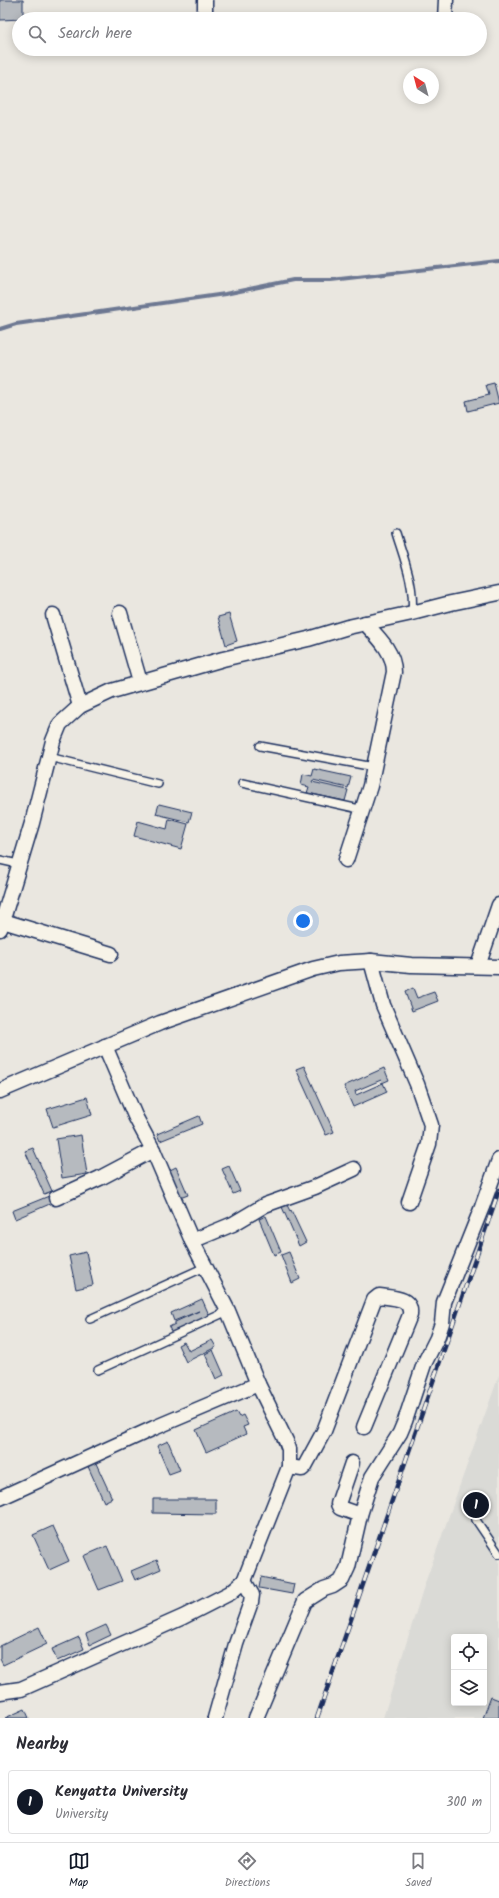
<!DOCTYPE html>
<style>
:root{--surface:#fff;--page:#f7f7f7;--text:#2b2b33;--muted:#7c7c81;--line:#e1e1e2;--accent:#111827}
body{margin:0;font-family:Kalam,sans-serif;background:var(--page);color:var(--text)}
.controls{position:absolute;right:12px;bottom:12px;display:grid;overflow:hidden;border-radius:4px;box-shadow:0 2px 10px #0003}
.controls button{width:36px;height:36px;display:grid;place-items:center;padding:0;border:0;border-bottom:1px solid var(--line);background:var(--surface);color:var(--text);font:20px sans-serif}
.compass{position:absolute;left:403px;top:68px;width:36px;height:36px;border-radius:50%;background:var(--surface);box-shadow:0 2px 10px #0003;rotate:324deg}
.you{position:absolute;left:303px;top:921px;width:14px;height:14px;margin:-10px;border:3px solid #fff;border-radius:50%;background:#1a73e8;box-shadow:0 0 0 6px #1a73e833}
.badge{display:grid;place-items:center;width:26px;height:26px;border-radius:50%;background:var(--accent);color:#fff;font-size:13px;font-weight:700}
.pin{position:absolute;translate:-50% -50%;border:2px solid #fff;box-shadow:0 1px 4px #0006}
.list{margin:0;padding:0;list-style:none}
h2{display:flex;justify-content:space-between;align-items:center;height:52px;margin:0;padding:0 16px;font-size:17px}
h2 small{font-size:13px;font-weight:400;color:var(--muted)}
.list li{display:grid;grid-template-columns:26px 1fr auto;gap:12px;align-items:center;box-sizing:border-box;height:64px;margin:0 8px 8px;padding:0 8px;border:1px solid var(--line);border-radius:4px}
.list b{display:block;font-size:15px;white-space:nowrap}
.list p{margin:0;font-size:13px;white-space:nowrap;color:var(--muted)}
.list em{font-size:13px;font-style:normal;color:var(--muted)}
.icon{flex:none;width:22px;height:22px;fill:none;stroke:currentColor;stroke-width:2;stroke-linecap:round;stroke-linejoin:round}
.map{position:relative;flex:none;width:499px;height:1718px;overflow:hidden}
.search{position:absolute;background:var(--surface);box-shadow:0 2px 10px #0003;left:12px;right:12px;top:12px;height:44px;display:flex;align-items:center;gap:10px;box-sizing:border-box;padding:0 14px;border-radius:22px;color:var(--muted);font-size:15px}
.sheet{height:124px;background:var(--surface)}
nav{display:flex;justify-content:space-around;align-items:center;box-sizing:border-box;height:56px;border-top:1px solid var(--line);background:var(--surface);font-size:11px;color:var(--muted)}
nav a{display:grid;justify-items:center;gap:2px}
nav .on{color:var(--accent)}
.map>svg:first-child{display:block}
</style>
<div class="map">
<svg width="499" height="1718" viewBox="0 0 499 1718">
<rect width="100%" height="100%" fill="#eae7e0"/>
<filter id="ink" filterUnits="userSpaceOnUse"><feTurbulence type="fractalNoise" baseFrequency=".025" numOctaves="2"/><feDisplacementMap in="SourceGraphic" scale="8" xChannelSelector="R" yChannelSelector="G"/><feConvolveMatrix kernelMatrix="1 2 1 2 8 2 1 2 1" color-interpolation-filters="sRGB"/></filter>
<g filter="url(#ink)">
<path fill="#dadad6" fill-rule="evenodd" d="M499 1375V1718H383L424 1586ZM454 1637H484V1703H454Z"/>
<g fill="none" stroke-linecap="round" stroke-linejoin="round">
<path stroke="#6d7892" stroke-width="4" d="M0 329 16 324 225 294 293 280H331L499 261"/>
</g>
<g fill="#b6babf" stroke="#1b2f5e">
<path d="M0 0H23V19L0 20Z"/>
<path d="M494 383 499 403 468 411 466 401 489 395 486 385Z"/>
<path d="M229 614 237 641 226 645 218 617Z"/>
<path d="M314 769 351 777 348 788 313 780 312 782 348 790 345 801 307 793 309 787 301 785 303 774 312 776Z"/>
<path d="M159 804 192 812 189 822 156 814Z"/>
<path d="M169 819 188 824 181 849 134 836 138 821 167 829Z"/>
<path d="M413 988 417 998 434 992 438 1001 412 1011 405 992Z"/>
<path d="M304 1066 334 1132 326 1135 296 1069Z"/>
<path d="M384 1068 389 1080 382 1083 381 1080 355 1091 356 1095 383 1083 387 1092 353 1107 344 1086Z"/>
<path d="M87 1097 92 1115 53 1127 47 1109Z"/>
<path d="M199 1116 202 1124 160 1141 157 1134Z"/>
<path d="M81 1135 87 1174 62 1178 56 1139Z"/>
<path d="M33 1148 52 1191 44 1194 25 1151Z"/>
<path d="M229 1166 240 1191 233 1194 222 1169Z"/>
<path d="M176 1167 188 1195 180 1198 168 1171Z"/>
<path d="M49 1196 52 1203 15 1219 12 1211Z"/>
<path d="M287 1205 290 1211 291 1210 306 1242 299 1246 282 1207Z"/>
<path d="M266 1216 281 1252 274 1255 259 1219Z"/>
<path d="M86 1252 93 1285 76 1289 69 1256Z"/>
<path d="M289 1252 300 1279 292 1283 281 1255Z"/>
<path d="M202 1299 210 1317 172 1334 169 1327 175 1324V1322L199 1311 174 1321 171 1313Z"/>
<path d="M212 1340 216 1347 186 1362 178 1345 184 1342 189 1351Z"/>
<path d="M213 1350 224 1375 216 1379 205 1354Z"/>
<path d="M236 1412 239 1417 243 1415 248 1425 243 1427 246 1434 206 1452 196 1430Z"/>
<path d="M168 1441 180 1470 169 1474 157 1446Z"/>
<path d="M94 1459 112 1498 104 1502 86 1462Z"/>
<path d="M153 1499H216V1514L153 1513Z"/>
<path d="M53 1526 69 1561 49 1570 33 1535Z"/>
<path d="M107 1546 122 1581 99 1590 84 1556Z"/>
<path d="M157 1560 161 1569 135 1580 131 1571Z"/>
<path d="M261 1577 294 1584 292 1594 259 1588Z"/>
<path d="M106 1625 111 1635 90 1645 86 1634Z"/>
<path d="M39 1627 47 1644 3 1665 0 1659V1646Z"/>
<path d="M79 1637 84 1649 57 1661 52 1649Z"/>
<path d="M491 1697 499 1700V1718H483Z"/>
<path d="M25 1709 29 1718H5Z"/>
</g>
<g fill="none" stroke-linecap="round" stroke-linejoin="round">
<defs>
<g id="lane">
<path d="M396 533C404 559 415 585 412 613"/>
<path d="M260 746 374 767"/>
<path d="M49 757 158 784"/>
<path d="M242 783 364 810"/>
<path d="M0 860 18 864"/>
<path d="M90 1319 205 1267"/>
<path d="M98 1370 228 1311"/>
<path d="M476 1520 499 1554"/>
</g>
<g id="street">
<path d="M205 19V0"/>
<path d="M445 19 446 0"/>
<path d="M120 613 140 682"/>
<path d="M53 615 80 706"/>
<path d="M346 860 370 786 394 672C394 652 378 637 365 623"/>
<path d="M3 921 111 954"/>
<path d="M0 929 32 823 53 741 60 724 80 706 112 691 223 659 308 639 348 627 412 613 451 603 499 593"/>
<path d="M371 961 383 1005 417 1084 431 1125 429 1144 409 1202"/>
<path d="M478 966 499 905"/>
<path d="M0 1091 160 1023 313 969 339 963 371 961 411 965 499 967"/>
<path d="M56 1198 100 1178 153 1150"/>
<path d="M192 1241 233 1224 265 1205 315 1187 354 1169"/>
<path d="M352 1463 338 1504 340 1508 360 1515"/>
<path d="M289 1467 302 1469 305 1466 324 1431 374 1300 379 1296C393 1298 412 1297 410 1315L364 1427"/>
<path d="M0 1498 154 1428 258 1384"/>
<path d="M0 1692 21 1689 183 1617 230 1593 244 1581 289 1467V1449L286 1441 258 1384 228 1311 192 1241 153 1150 135 1116 105 1046"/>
<path d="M215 1718 236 1644 251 1602 252 1595 244 1581"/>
<path d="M256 1718 305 1601 324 1589 333 1586 342 1580 348 1567 360 1515 372 1477 400 1433 405 1421 424 1364 437 1338 442 1323 444 1302 482 1207 499 1160"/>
</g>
</defs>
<use href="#lane" stroke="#1b2f5e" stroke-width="10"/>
<use href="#street" stroke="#1b2f5e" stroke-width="17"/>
<use href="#lane" stroke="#f7f3e8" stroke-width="7"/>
<use href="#street" stroke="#f7f3e8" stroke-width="14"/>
<defs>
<path id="rail" d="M317 1718 499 1190"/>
</defs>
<use href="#rail" stroke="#1b2f5e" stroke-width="4.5"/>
<use href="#rail" stroke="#f7f3e8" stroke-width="3" stroke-dasharray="9" stroke-linecap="butt"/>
</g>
</g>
</svg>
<div class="controls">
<button><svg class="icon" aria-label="locate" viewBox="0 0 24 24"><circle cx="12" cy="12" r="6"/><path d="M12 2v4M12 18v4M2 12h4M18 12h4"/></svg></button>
<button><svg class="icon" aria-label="layers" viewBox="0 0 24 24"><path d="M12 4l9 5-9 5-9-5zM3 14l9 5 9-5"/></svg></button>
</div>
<svg class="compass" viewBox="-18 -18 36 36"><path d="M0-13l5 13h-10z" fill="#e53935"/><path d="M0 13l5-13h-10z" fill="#7c7c81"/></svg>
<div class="you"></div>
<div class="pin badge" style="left:476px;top:1505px">1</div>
<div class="search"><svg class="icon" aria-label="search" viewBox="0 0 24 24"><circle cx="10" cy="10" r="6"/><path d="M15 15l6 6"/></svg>Search here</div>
</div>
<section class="sheet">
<h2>Nearby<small></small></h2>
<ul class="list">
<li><span class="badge">1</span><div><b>Kenyatta University</b><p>University</p></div><em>300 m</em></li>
</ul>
</section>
<nav>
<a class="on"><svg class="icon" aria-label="map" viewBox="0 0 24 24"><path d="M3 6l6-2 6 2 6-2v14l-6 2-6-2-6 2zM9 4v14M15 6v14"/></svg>Map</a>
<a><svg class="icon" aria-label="directions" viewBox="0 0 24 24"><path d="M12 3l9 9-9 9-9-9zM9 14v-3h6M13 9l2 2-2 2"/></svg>Directions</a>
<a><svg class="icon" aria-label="saved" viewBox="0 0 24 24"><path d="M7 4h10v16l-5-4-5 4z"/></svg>Saved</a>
</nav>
